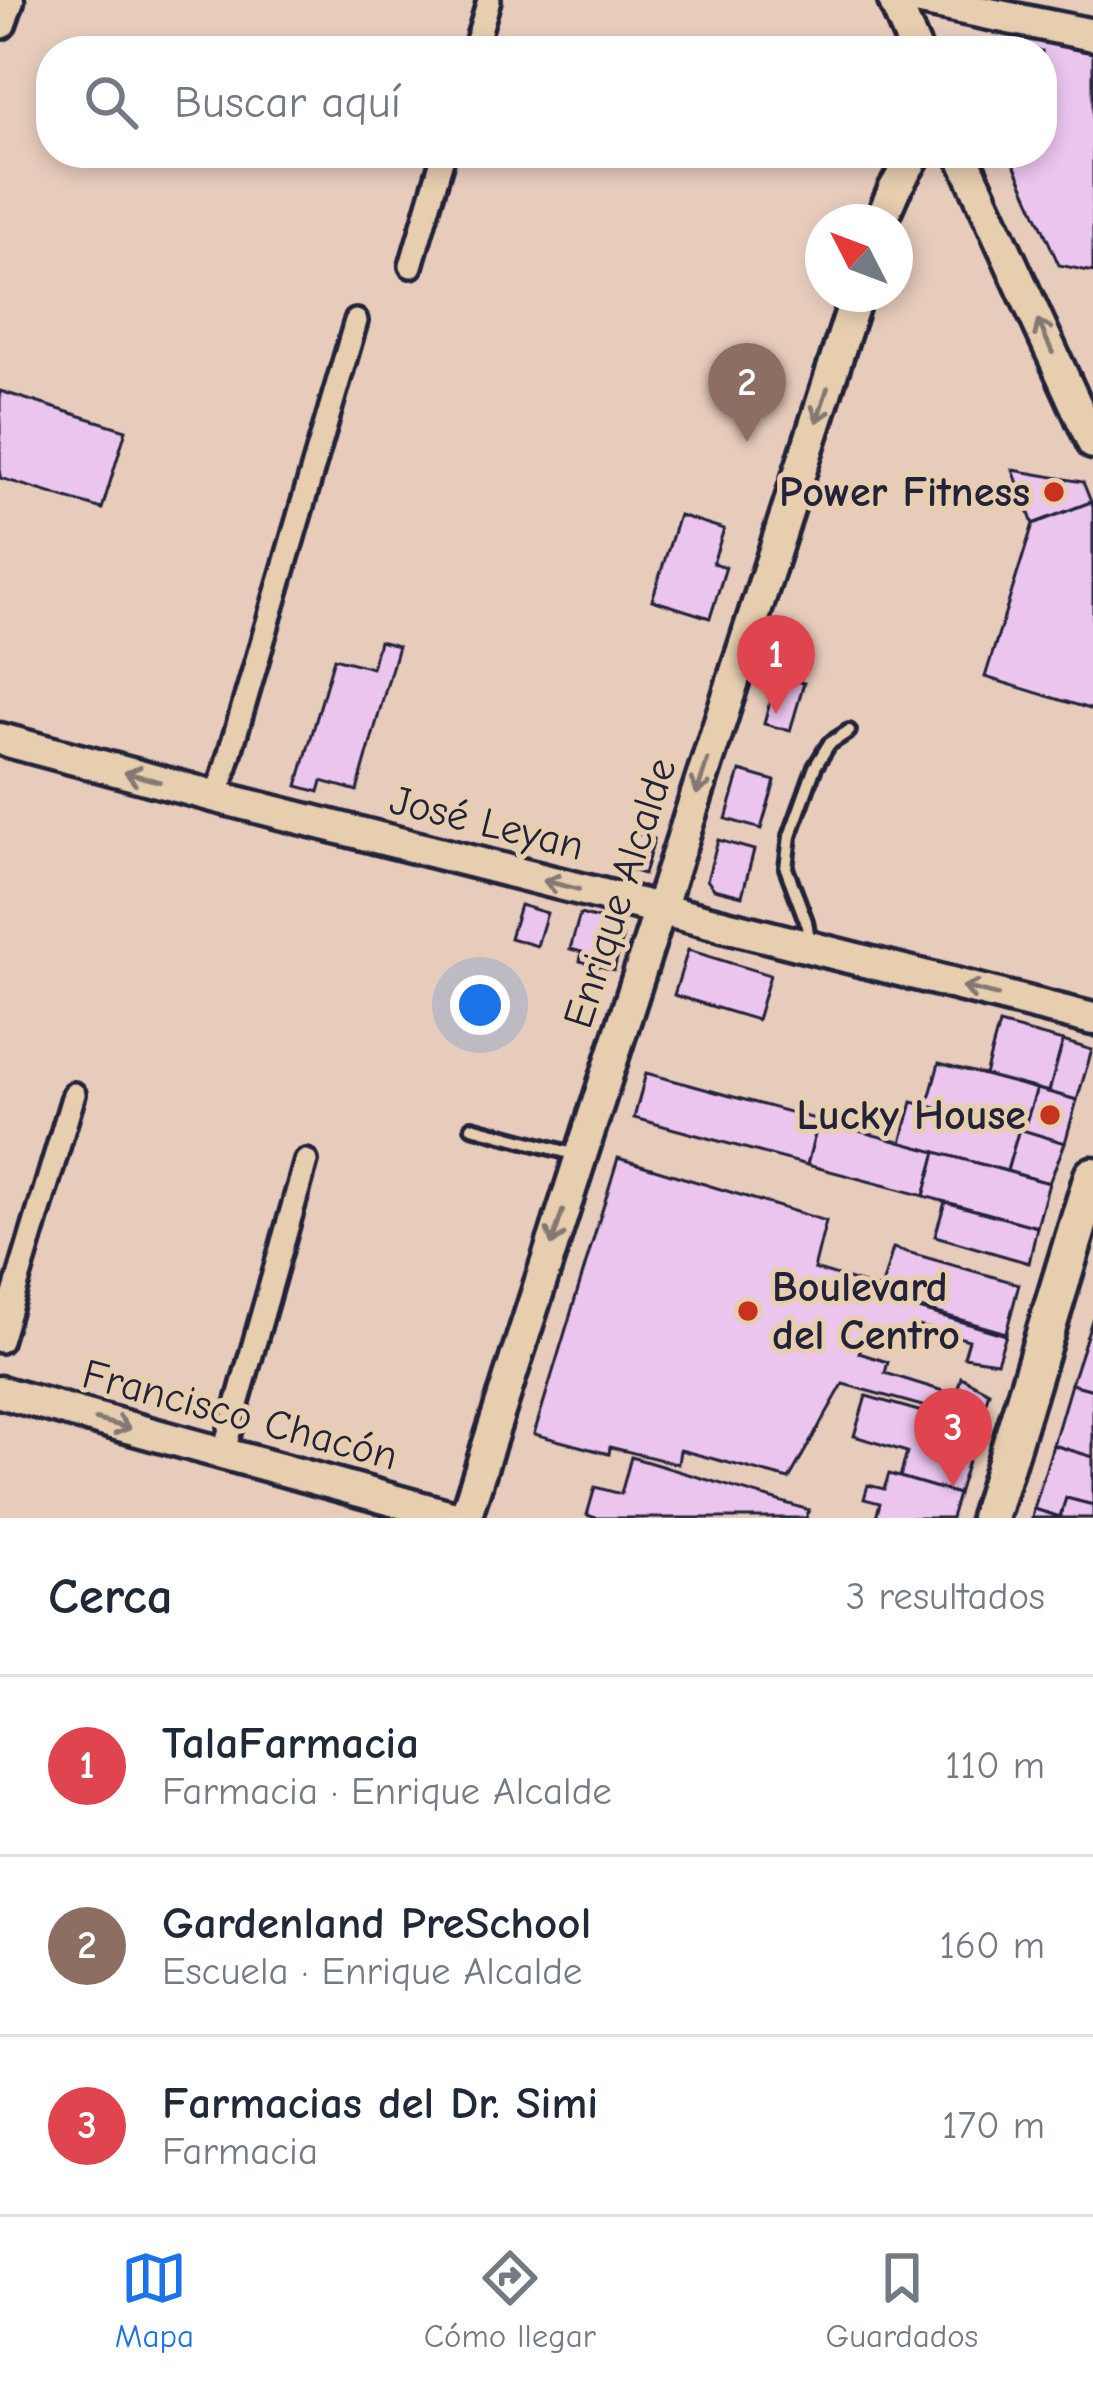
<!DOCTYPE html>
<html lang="es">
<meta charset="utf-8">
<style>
:root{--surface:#fff;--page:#f6f6f7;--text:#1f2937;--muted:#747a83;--line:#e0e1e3;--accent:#1a73e8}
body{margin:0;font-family:"Comic Neue",sans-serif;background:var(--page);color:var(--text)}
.compass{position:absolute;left:805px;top:204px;width:108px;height:108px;border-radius:50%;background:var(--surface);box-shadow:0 6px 18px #0003;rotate:312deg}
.you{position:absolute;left:480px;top:1005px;width:42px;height:42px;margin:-30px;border:9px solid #fff;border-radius:50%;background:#1a73e8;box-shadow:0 0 0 18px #1a73e833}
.badge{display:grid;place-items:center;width:78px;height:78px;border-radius:50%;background:var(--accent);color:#fff;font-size:39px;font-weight:700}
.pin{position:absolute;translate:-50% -99px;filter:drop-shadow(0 3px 6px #0008)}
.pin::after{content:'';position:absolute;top:63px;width:42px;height:36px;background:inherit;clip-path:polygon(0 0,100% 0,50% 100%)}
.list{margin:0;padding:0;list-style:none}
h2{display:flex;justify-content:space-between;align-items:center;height:156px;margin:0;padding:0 48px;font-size:51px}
h2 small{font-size:39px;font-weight:400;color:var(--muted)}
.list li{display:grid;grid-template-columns:78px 1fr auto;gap:36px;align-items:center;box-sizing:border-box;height:180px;padding:0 48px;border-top:3px solid var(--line)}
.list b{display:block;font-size:45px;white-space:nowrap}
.list p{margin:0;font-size:39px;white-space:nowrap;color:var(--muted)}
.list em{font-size:39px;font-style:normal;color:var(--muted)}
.icon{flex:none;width:66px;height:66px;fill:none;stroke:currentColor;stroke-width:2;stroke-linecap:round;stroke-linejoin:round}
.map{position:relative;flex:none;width:1093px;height:1518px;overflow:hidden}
.search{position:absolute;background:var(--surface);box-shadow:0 6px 18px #0003;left:36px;right:36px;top:36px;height:132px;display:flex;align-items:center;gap:30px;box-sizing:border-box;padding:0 42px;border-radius:48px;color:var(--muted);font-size:45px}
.sheet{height:696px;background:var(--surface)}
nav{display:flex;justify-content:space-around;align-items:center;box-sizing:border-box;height:168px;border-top:3px solid var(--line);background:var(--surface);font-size:33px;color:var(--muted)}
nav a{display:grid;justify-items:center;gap:6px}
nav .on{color:var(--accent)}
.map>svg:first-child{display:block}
</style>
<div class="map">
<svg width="1093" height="1518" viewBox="0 0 1093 1518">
<rect width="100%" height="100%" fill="#e7ccbc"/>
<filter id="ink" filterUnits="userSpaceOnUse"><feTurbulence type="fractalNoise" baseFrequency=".00833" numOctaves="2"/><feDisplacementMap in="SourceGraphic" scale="24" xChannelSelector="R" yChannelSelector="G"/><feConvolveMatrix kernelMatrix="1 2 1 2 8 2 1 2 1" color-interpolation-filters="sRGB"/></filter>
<g filter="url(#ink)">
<g fill="#ebc5ee" stroke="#22223b" stroke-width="3">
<path d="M1014 29 1093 47V272L1059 265 1009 153H1042V51H1010Z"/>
<path d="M0 391 126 430 102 509 0 478Z"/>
<path d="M1013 470 1083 482 1091 502 1033 524Z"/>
<path d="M1091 502 1093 507V710L985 677 1033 524Z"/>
<path d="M679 515 724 529 713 563 726 567 710 618 652 600Z"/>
<path d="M379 641 398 646 357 791 322 781 319 792 297 786 334 658 372 668Z"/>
<path d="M777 675 804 683 790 731 764 724Z"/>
<path d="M740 771 775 781 761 829 726 819Z"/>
<path d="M631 832 654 839 644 874 621 867Z"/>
<path d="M718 840 754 850 742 896 714 889 707 880Z"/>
<path d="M520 905 547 913 537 946 510 938Z"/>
<path d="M580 914 617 924 623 936 614 970 580 961 582 952 570 949Z"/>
<path d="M688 950 770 975 757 1020 674 995Z"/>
<path d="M999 1024 1063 1041 1049 1092 985 1075Z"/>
<path d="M1063 1041 1092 1050 1077 1100 1049 1092Z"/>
<path d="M939 1063 1037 1089 1023 1131 927 1106Z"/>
<path d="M646 1073 819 1120 807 1165 634 1118Z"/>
<path d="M1037 1089 1077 1100 1065 1143 1023 1131Z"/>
<path d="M912 1102 1019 1129 1007 1171 901 1143Z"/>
<path d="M819 1120 936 1152 924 1196 807 1165Z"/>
<path d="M1019 1129 1065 1143 1049 1183 1007 1171Z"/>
<path d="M936 1152 1049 1183 1037 1227 924 1196Z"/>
<path d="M618 1158 826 1221 814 1269 878 1288 875 1296 1006 1335 997 1362 964 1357 969 1340 919 1326 912 1347 865 1333 859 1353 888 1362 885 1373 956 1395 961 1377 989 1392 980 1422 843 1384 789 1479 680 1450 678 1464 610 1447 609 1454 534 1434Z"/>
<path d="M945 1202 1037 1227 1029 1263 935 1236Z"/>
<path d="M893 1248 1019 1284 1006 1333 879 1296Z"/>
<path d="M1093 1317V1390L1071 1384Z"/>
<path d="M1071 1384 1093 1390V1457L1053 1445Z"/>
<path d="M866 1396 978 1428 958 1494 900 1477 907 1452 854 1436Z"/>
<path d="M1053 1445 1093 1457V1505L1066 1498 1060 1517 1034 1509Z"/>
<path d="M631 1457 809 1510 806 1518H596L587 1515 595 1487 621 1494Z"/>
<path d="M889 1474 958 1494 951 1518H876L880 1503 864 1499 868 1485 884 1489Z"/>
<path d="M1066 1498 1093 1505V1518H1032L1034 1509 1060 1517Z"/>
</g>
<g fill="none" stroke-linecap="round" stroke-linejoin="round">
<defs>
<g id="lane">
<path d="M810 945 806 921 786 868 790 836 815 767 829 744 849 731"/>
<path d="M472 1127 577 1155"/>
</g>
<g id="street">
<path d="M474 51 489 0"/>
<path d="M411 266 444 153"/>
<path d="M217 797 356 321"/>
<path d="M0 1341 74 1094"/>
<path d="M223 1454 306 1161"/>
</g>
<g id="secondary">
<path d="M894 0 916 51"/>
<path d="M921 0 1093 35"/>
<path d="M0 23 8 0"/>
<path d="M961 153 1093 443"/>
<path d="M880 222 894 190 916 153"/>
<path d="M0 739 217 797 1093 1019"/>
<path d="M0 1392 458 1518"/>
<path d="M465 1518 857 294"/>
</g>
<path id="primary" d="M989 1518 1093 1176"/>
</defs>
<use href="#lane" stroke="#22223b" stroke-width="20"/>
<use href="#street" stroke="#22223b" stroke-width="30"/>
<use href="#secondary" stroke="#22223b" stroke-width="39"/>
<use href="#primary" stroke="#22223b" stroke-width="45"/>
<use href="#lane" stroke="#e6ceaf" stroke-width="10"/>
<use href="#street" stroke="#e6ceaf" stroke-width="21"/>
<use href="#secondary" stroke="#e6ceaf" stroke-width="30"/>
<use href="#primary" stroke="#e6ceaf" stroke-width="36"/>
</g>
<defs><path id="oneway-shaft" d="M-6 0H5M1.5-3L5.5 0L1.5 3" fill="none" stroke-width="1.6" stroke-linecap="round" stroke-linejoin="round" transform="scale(3)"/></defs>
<g stroke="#847875">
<use href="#oneway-shaft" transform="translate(1045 336) rotate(-114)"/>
<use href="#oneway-shaft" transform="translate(822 405) rotate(108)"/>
<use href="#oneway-shaft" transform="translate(142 777) rotate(-165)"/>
<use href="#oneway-shaft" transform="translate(702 777) rotate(108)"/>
<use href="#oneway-shaft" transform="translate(561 885) rotate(-166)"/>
<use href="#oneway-shaft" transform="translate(980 991) rotate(-166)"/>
<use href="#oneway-shaft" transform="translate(557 1228) rotate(108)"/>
<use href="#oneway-shaft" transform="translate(113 1424) rotate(15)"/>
</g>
</g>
<g fill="#c8321e" stroke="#e6ceaf" stroke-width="4.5">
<circle cx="1054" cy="492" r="12"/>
<circle cx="1050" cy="1115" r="12"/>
<circle cx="748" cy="1311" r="12"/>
</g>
<g text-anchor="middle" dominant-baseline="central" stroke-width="10" stroke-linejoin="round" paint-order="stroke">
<g font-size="42" font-weight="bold" fill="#22223b" stroke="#e6ceaf" text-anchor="end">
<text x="1030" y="492">Power Fitness</text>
<text x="1026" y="1115">Lucky House</text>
<text x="772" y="1287" text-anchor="start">Boulevard<tspan x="772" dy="48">del Centro</tspan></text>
</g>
<g font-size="42" fill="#22223b" stroke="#e6ceaf">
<text transform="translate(487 823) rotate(14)">José Leyan</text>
<text transform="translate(620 893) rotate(-72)">Enrique Alcalde</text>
<text transform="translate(240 1415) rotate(15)">Francisco Chacón</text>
</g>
</g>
</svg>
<svg class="compass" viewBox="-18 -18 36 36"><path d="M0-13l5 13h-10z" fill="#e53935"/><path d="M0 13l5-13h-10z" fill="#747a83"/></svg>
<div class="you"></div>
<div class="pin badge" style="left:776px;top:714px;background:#e0444e">1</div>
<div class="pin badge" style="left:747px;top:442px;background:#8d6e63">2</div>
<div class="pin badge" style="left:953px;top:1487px;background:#e0444e">3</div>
<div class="search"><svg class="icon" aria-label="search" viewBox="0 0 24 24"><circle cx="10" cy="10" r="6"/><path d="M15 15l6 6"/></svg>Buscar aquí</div>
</div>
<section class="sheet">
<h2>Cerca<small>3 resultados</small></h2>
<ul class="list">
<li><span class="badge" style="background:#e0444e">1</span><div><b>TalaFarmacia</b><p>Farmacia · Enrique Alcalde</p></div><em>110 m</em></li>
<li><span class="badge" style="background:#8d6e63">2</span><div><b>Gardenland PreSchool</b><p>Escuela · Enrique Alcalde</p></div><em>160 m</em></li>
<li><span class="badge" style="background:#e0444e">3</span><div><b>Farmacias del Dr. Simi</b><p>Farmacia</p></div><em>170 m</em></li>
</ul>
</section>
<nav>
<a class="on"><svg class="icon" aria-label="map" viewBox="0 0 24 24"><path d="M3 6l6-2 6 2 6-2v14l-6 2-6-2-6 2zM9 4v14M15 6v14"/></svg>Mapa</a>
<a><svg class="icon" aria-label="directions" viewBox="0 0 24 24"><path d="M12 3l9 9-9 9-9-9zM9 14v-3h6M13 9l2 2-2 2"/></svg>Cómo llegar</a>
<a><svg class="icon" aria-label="saved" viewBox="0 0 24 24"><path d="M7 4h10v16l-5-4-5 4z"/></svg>Guardados</a>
</nav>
